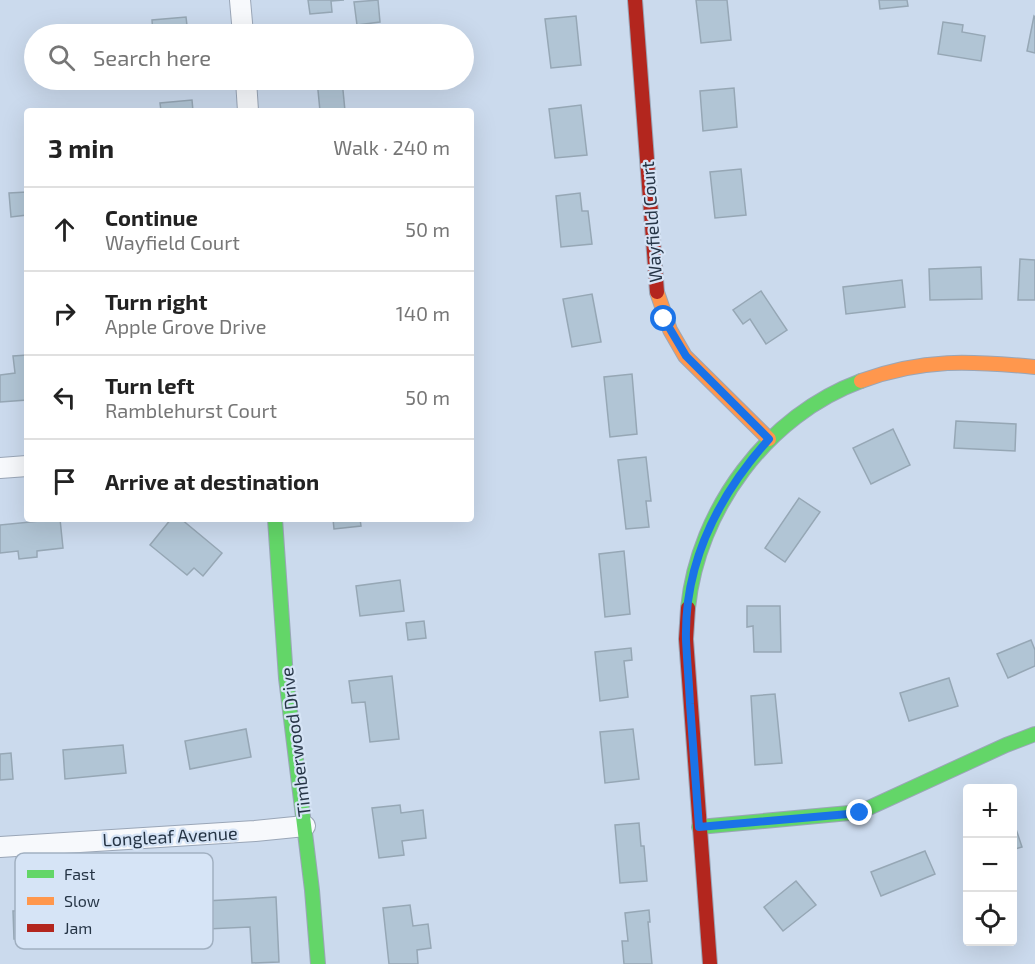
<!DOCTYPE html>
<meta charset="utf-8">
<style>
:root{--surface:#fff;--page:#f6f6f6;--text:#222;--muted:#767676;--line:#e0e0e0}
body{margin:0;font-family:"Exo 2",sans-serif;background:var(--page);color:var(--text)}
.controls{position:absolute;right:18px;bottom:18px;display:grid;overflow:hidden;border-radius:6px;box-shadow:0 6px 24px #0002}
.controls button{width:54px;height:54px;display:grid;place-items:center;padding:0;border:0;border-bottom:2px solid var(--line);background:var(--surface);color:var(--text);font:30px sans-serif}
.stop{position:absolute;width:18px;height:18px;margin:-14px;border:4px solid #1a73e8;border-radius:50%;background:#fff}
.stop.end{background:#1a73e8;border-color:#fff;box-shadow:0 2px 6px #0008}
.list{margin:0;padding:0;list-style:none}
h2{display:flex;justify-content:space-between;align-items:center;height:78px;margin:0;padding:0 24px;font-size:26px}
h2 small{font-size:20px;font-weight:400;color:var(--muted)}
.list li{display:grid;grid-template-columns:39px 1fr auto;gap:18px;align-items:center;box-sizing:border-box;height:84px;padding:0 24px;border-top:2px solid var(--line)}
.list b{display:block;font-size:22px;white-space:nowrap}
.list p{margin:0;font-size:20px;white-space:nowrap;color:var(--muted)}
.list em{font-size:20px;font-style:normal;color:var(--muted)}
.icon{flex:none;width:33px;height:33px;fill:none;stroke:currentColor;stroke-width:2;stroke-linecap:round;stroke-linejoin:round}
.map{position:relative;flex:none;width:1035px;height:964px;overflow:hidden}
.search{position:absolute;background:var(--surface);box-shadow:0 6px 24px #0002;left:24px;top:24px;width:450px;height:66px;display:flex;align-items:center;gap:15px;box-sizing:border-box;padding:0 21px;border-radius:33px;color:var(--muted);font-size:22px}
.panel{position:absolute;background:var(--surface);box-shadow:0 6px 24px #0002;left:24px;top:108px;width:450px;height:414px;border-radius:6px}
.map>svg:first-child{display:block}
</style>
<div class="map">
<svg width="1035" height="964" viewBox="0 0 1035 964">
<rect width="100%" height="100%" fill="#cbdaed"/>
<g fill="#b1c5d5" stroke="#96a7b5" stroke-width="1.5">
<path d="M308 0H344L331 1 332 12 310 14Z"/>
<path d="M378 0 380 22 357 25 354 2Z"/>
<path d="M696 0H727L731 40 701 43Z"/>
<path d="M879 0H907L908 6 880 9Z"/>
<path d="M576 16 581 65 551 68 545 19Z"/>
<path d="M1034 16 1035 17V53L1027 51Z"/>
<path d="M186 17 188 34H153L152 20Z"/>
<path d="M943 22 963 25 962 32 985 36 981 61 938 54Z"/>
<path d="M317 80H342L345 111H320Z"/>
<path d="M734 88 737 127 703 131 700 91Z"/>
<path d="M192 100 193 111H161L160 103Z"/>
<path d="M581 105 587 155 555 158 549 109Z"/>
<path d="M741 169 746 215 715 218 710 172Z"/>
<path d="M27 192V215L11 217 9 193Z"/>
<path d="M580 193 582 211H588L592 244 561 247 556 196Z"/>
<path d="M1020 259 1035 260V300H1018Z"/>
<path d="M981 267 982 299 930 300 929 269Z"/>
<path d="M902 280 905 307 846 314 843 287Z"/>
<path d="M761 291 787 330 766 344 750 319 743 324 733 310Z"/>
<path d="M592 294 601 342 572 347 563 299Z"/>
<path d="M27 355V400L0 402V375L15 373 13 356Z"/>
<path d="M632 374 637 434 610 437 604 377Z"/>
<path d="M956 421 1016 424 1015 451 954 448Z"/>
<path d="M893 429 910 465 871 484 853 448Z"/>
<path d="M646 457 651 501H646L649 527 626 529 618 460Z"/>
<path d="M799 498 820 512 785 562 765 548Z"/>
<path d="M60 519 63 548 37 551V557L19 559 18 551 0 553V525Z"/>
<path d="M171 519H181L222 553 203 576 194 568 187 575 150 545Z"/>
<path d="M333 519H360L361 526 334 529Z"/>
<path d="M624 551 630 614 605 617 599 554Z"/>
<path d="M400 580 404 611 360 616 356 586Z"/>
<path d="M747 606H780L781 652H754L753 626 747 627Z"/>
<path d="M424 621 426 638 408 640 406 623Z"/>
<path d="M1031 640 1035 650V666L1008 678 997 654Z"/>
<path d="M631 648 632 660 624 661 628 697 600 701 595 652Z"/>
<path d="M392 676 399 739 370 742 365 702 352 703 349 681Z"/>
<path d="M949 678 958 706 909 721 900 693Z"/>
<path d="M775 694 782 763 755 765 751 696Z"/>
<path d="M246 729 251 757 190 769 185 741Z"/>
<path d="M633 729 639 779 605 783 600 732Z"/>
<path d="M123 745 126 773 65 779 63 750Z"/>
<path d="M11 753 13 779 0 780V754Z"/>
<path d="M400 805 401 813 423 810 426 838 402 841 404 855 379 858 372 808Z"/>
<path d="M1012 817 1022 847 1012 850Z"/>
<path d="M639 823 641 846H644L647 881 620 883 615 825Z"/>
<path d="M925 851 935 874 881 896 871 872Z"/>
<path d="M796 881 816 905 783 931 764 907Z"/>
<path d="M276 897 279 962 252 963 250 927 207 929 205 901Z"/>
<path d="M410 905 413 926 428 924 431 948 417 950 418 964H389L383 908Z"/>
<path d="M79 909V936L14 939 13 911Z"/>
<path d="M649 910 650 922H648L652 964H624L622 941H628L625 913Z"/>
</g>
<g fill="none" stroke-linecap="round" stroke-linejoin="round">
<defs>
<g id="street">
<path d="M240 0 243 34"/>
<path d="M246 80 248 111"/>
<path d="M0 468 27 466"/>
<path d="M0 847 255 831 305 826"/>
</g>
<g id="fast">
<path d="M275 519 286 678 312 890 318 964"/>
<path d="M688 608C698 509 768 415 861 381"/>
<path d="M699 827 860 812 1006 745 1035 734"/>
</g>
<g id="slow">
<path d="M657 292 670 330 685 356 769 439"/>
<path d="M861 381C923 358 971 361 1035 367"/>
</g>
<g id="jam">
<path d="M635 0 657 292"/>
<path d="M688 608 686 639 710 964"/>
</g>
</defs>
<use href="#street" stroke="#9aa6b7" stroke-width="22"/>
<use href="#fast" stroke="#9aa6b7" stroke-width="16"/>
<use href="#slow" stroke="#9aa6b7" stroke-width="16"/>
<use href="#jam" stroke="#9aa6b7" stroke-width="16"/>
<use href="#street" stroke="#f7f9fc" stroke-width="20"/>
<use href="#fast" stroke="#63d668" stroke-width="14"/>
<use href="#slow" stroke="#ff974d" stroke-width="14"/>
<use href="#jam" stroke="#b3261e" stroke-width="14"/>
</g>
<g fill="none" stroke-linecap="round" stroke-linejoin="round">
<path stroke="#1a73e8" stroke-width="8" d="M664 319 686 356 769 439C719 495 684 563 686 640 687 661 689 683 690 704 693 745 696 786 699 827L860 813"/>
</g>
<g text-anchor="middle" dominant-baseline="central" stroke-width="4.5" stroke-linejoin="round" paint-order="stroke">
<g font-size="18" fill="#263546" stroke="#d6e4f6">
<text transform="translate(651 222) rotate(-94)">Wayfield Court</text>
<text transform="translate(295 742) rotate(-97)">Timberwood Drive</text>
<text transform="translate(170 836) rotate(-3)">Longleaf Avenue</text>
</g>
</g>
<rect x="15" y="853" width="198" height="96" rx="9" fill="#d6e4f6" stroke="#a1b0c1" stroke-width="1.5"/>
<rect x="27" y="870" width="27" height="8" fill="#63d668"/>
<rect x="27" y="897" width="27" height="8" fill="#ff974d"/>
<rect x="27" y="924" width="27" height="8" fill="#b3261e"/>
<g font-size="16" fill="#263546">
<text x="64" y="880">Fast</text>
<text x="64" y="907">Slow</text>
<text x="64" y="934">Jam</text>
</g>
</svg>
<div class="controls">
<button>+</button>
<button>−</button>
<button><svg class="icon" aria-label="locate" viewBox="0 0 24 24"><circle cx="12" cy="12" r="6"/><path d="M12 2v4M12 18v4M2 12h4M18 12h4"/></svg></button>
</div>
<div class="stop" style="left:664px;top:319px"></div>
<div class="stop end" style="left:860px;top:813px"></div>
<div class="search"><svg class="icon" aria-label="search" viewBox="0 0 24 24"><circle cx="10" cy="10" r="6"/><path d="M15 15l6 6"/></svg>Search here</div>
<section class="panel">
<h2>3 min<small>Walk · 240 m</small></h2>
<ul class="list">
<li><svg class="icon" aria-label="ahead" viewBox="0 0 24 24"><path d="M12 20V5M6 11l6-6 6 6"/></svg><div><b>Continue</b><p>Wayfield Court</p></div><em>50 m</em></li>
<li><svg class="icon" aria-label="right" viewBox="0 0 24 24"><path d="M7 20v-9h11M14 6l5 5-5 5"/></svg><div><b>Turn right</b><p>Apple Grove Drive</p></div><em>140 m</em></li>
<li><svg class="icon" aria-label="left" viewBox="0 0 24 24"><path d="M17 20v-9H6M10 6l-5 5 5 5"/></svg><div><b>Turn left</b><p>Ramblehurst Court</p></div><em>50 m</em></li>
<li><svg class="icon" aria-label="arrive" viewBox="0 0 24 24"><path d="M6 21V4h12l-3 4 3 4H6"/></svg><div><b>Arrive at destination</b></div></li>
</ul>
</section>
</div>
